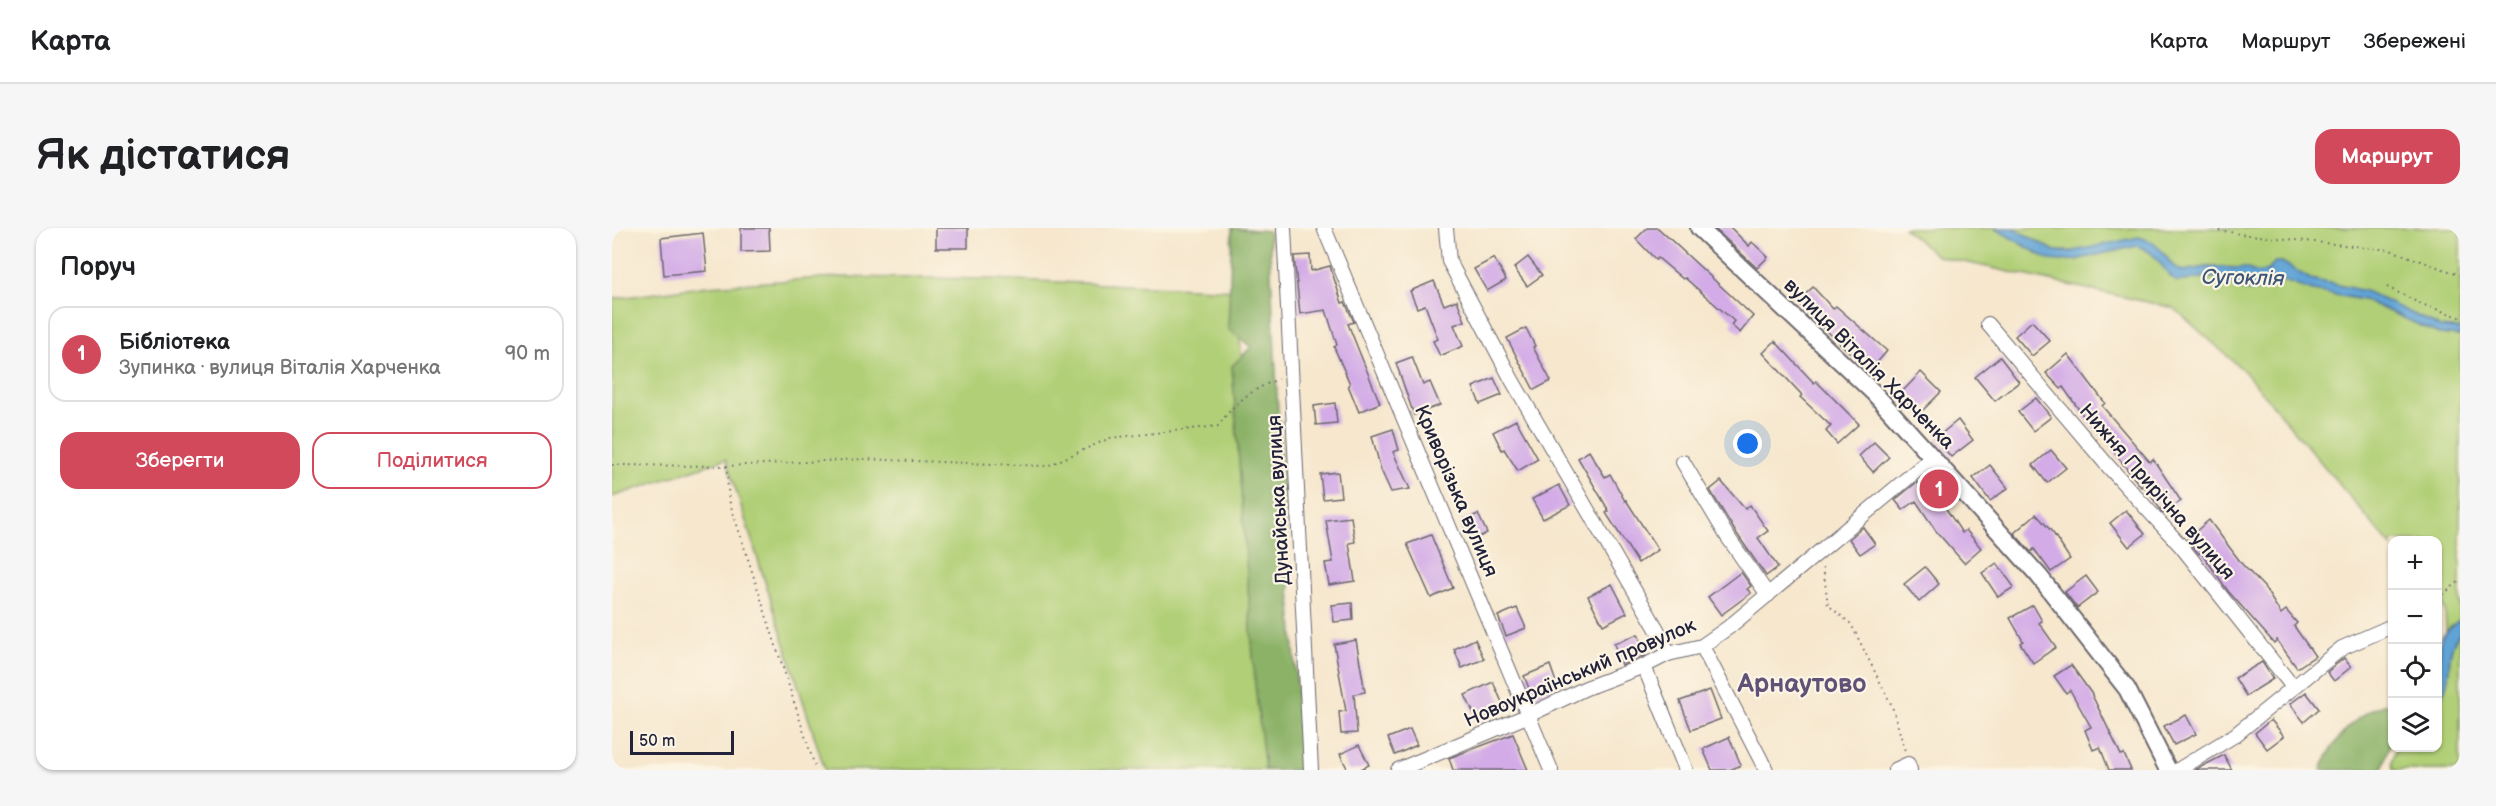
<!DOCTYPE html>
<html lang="uk">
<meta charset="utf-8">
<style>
:root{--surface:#fff;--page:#f6f6f6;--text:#202124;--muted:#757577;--line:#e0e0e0;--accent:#d1495b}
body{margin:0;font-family:"Balsamiq Sans",sans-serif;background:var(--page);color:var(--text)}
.controls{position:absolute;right:18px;bottom:18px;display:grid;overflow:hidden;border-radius:12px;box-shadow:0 2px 4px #0004}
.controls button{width:54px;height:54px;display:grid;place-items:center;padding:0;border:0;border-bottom:2px solid var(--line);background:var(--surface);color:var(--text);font:30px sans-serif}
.scale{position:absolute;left:18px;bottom:15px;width:104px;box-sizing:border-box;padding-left:6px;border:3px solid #22223b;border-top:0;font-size:16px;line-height:21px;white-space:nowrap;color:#22223b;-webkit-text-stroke:4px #fcf5e5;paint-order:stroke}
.you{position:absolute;left:1136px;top:216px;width:21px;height:21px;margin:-15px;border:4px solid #fff;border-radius:50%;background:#1a73e8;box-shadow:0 0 0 9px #1a73e833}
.badge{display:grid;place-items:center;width:39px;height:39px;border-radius:50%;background:var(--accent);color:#fff;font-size:20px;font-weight:700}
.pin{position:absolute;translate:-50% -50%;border:3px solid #fff;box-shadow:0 2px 6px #0006}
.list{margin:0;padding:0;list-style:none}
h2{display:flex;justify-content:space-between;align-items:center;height:78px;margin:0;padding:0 24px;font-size:26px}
h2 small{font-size:20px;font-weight:400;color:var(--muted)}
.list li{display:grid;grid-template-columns:39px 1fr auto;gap:18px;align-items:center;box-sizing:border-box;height:96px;margin:0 12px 12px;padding:0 12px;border:2px solid var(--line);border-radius:18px}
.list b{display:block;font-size:22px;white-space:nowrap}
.list p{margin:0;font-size:20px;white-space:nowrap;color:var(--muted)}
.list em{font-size:20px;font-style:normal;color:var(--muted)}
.actions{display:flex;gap:12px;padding:18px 24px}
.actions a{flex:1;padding:14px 0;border:2px solid var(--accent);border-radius:18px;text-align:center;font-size:21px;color:var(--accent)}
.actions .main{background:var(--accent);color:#fff}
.icon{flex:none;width:33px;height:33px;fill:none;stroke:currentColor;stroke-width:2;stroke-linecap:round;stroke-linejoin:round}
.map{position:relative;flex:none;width:1848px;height:542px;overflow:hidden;border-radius:18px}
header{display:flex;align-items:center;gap:36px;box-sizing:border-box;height:84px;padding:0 30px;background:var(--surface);border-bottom:2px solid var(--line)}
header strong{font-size:28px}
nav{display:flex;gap:33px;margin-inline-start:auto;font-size:21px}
.intro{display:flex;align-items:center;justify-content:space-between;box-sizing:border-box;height:144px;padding:0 36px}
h1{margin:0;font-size:42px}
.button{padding:15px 27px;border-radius:18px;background:var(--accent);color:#fff;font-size:21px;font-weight:700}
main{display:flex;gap:36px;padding:0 36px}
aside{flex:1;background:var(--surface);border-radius:18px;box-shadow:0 2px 4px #0004}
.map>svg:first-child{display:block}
</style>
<header>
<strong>Карта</strong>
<nav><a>Карта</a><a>Маршрут</a><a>Збережені</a></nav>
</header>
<div class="intro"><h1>Як дістатися</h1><a class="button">Маршрут</a></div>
<main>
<aside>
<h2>Поруч<small></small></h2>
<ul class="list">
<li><span class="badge">1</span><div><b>Бібліотека</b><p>Зупинка · вулиця Віталія Харченка</p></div><em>90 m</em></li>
</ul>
<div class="actions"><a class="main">Зберегти</a><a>Поділитися</a></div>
</aside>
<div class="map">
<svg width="1848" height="542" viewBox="0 0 1848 542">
<rect width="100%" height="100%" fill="#fcf5e5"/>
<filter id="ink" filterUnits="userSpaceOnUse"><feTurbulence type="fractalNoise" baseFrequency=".0167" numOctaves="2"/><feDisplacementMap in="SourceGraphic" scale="12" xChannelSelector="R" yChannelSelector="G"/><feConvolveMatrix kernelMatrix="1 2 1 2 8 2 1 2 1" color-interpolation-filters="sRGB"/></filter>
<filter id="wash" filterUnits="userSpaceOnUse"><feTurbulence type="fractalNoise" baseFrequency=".008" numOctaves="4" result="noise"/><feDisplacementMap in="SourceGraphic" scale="24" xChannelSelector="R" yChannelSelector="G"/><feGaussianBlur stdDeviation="1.35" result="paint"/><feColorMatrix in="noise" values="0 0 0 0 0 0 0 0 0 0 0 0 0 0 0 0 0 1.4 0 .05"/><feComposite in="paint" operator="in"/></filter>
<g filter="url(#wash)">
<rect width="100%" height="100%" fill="#f6e7cd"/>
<g fill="#b0cf76" stroke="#697858" stroke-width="1.5">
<path d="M1292 0H1382L1400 10 1463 32 1525 18C1542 23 1549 34 1558 49L1575 53 1585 49 1608 50 1620 54 1632 61 1646 63 1671 53 1683 55 1701 63 1752 72 1827 106 1848 108V391L1834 403 1833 382 1826 372V313H1780V319L1632 143 1562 80 1325 28Z"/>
<path d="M1401 0H1848V101L1828 99 1753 63 1698 51 1670 34H1663L1656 42 1646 45 1633 40 1595 39 1570 43 1561 38 1550 23 1513 12 1472 23H1443Z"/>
<path d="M225 49 379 51 624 62 664 542H213L114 231 0 269V71L96 58Z"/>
<path d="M1848 405V542H1781L1780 533 1785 520H1826V473C1843 454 1831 425 1848 405Z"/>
</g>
<g fill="#8cb267" stroke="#576a51" stroke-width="1.5">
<path d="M620 0 657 3 665 166 690 538 688 542H653L643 457 620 138 639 119 616 101Z"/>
<path d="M1775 476 1780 480V509L1770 542H1709C1719 514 1746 483 1775 476Z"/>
</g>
<g fill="#61a3d5" stroke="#426288" stroke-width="1.5">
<path d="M1382 0H1401L1443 23 1457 24 1527 9 1539 13 1550 23 1561 38 1570 43 1595 39 1633 40 1646 45 1656 42 1663 34H1670L1698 51 1753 63 1828 99 1848 101V108L1827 106 1752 72 1701 63 1671 53C1659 58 1645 67 1631 61 1622 58 1616 51 1606 50 1591 47 1579 53 1565 54 1548 42 1548 25 1525 18L1463 32 1449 33 1437 32Z"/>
<path d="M1848 391V405C1830 425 1844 453 1826 473V433L1829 409Z"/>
</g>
<g id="blocks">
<g fill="#d3ace7">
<path d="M129 0H157L158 23 129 24Z"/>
<rect x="324" y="0" width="32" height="20"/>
<path d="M1035 0H1046L1141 88 1128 105 1119 97 1122 93 1073 50 1071 51 1046 30 1044 32 1024 11Z"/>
<path d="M1102 0H1119L1137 18 1140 14 1156 29 1145 40Z"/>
<path d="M91 5 95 43 52 47 49 10Z"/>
<path d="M698 27 699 43 718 38 730 75 733 74 742 94 736 96 768 175 747 184 736 157 738 156 722 119 725 117 714 82 688 86 682 28Z"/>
<path d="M916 29 930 47 915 58 902 40Z"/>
<path d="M882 30 894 52 875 63 862 41Z"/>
<path d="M822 53 832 77 845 72 853 93 842 97 851 118 828 128 821 113 826 111 813 77 805 80 798 63Z"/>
<path d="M1201 59 1221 81 1224 78 1275 123 1263 137 1243 121 1239 126 1185 74Z"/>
<path d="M1420 93 1438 113 1420 128 1403 108Z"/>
<path d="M914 100 923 118 921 119 939 153 922 162 895 110Z"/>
<path d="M1163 113 1202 155 1204 153 1247 196 1225 216 1214 203 1219 198 1188 169 1190 167 1151 125Z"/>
<path d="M1456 126 1493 175 1490 178 1538 234 1541 231 1569 273 1551 285 1531 257 1529 259 1501 223 1503 221 1473 190 1451 159 1449 161 1434 145Z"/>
<path d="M800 129 811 157 818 154 828 177 802 187 784 135Z"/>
<path d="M1388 129 1407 154 1383 173 1363 149Z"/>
<path d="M1309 144 1329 164 1307 186 1287 167Z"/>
<path d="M882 150 890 167 868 176 861 159Z"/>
<path d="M1424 170 1439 189 1421 203 1406 184Z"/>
<path d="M723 175 725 195 704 197 702 178Z"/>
<path d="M904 192 926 231 906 243 892 221 890 222 881 204Z"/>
<path d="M1346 192 1361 212 1339 229 1324 210Z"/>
<path d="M781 201 787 222 781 224 798 261 779 264 769 242 760 208Z"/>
<path d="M1262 214 1277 229 1261 244 1247 228Z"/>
<path d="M1439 222 1454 240 1435 255 1421 237Z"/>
<path d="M977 223 993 249 998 246 1013 273 1014 272 1046 322 1026 335 994 285 997 283 966 230Z"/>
<path d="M1378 237 1396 260 1378 273 1361 250Z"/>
<path d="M726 244 729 269 711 271 708 246Z"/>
<path d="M1109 253 1133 281 1138 277 1156 303 1146 310 1166 339 1154 348 1123 303 1098 262Z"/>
<path d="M1305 254 1322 278 1329 273 1350 305 1354 302 1369 320 1352 335 1324 303 1304 273 1291 282 1283 272Z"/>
<path d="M947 257 958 277 931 291 920 271Z"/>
<path d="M1514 282 1533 306 1517 319 1498 295Z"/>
<path d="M866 286 875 305 859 313 850 293Z"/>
<path d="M1424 286 1441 305 1458 331 1439 344 1422 321 1419 324 1402 305Z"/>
<path d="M739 289 743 314 737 315 743 353 717 357 713 335 721 334 714 292Z"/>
<path d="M1597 292 1630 336 1652 359 1669 386 1674 382 1685 395 1682 398 1703 428 1685 440 1665 412 1662 415 1616 363 1589 324 1587 326 1575 311Z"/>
<path d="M1251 299 1263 316 1248 326 1237 311Z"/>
<path d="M819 307 841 360 819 370 795 316Z"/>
<path d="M1385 335 1402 359 1386 369 1370 345Z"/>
<path d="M1313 339 1327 356 1307 374 1292 356Z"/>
<path d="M1129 344 1139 358 1135 361 1139 365 1109 387 1096 369Z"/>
<path d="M1474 348 1486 364 1465 380 1453 364Z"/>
<path d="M1000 356 1015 385 991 397 976 368Z"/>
<path d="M740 375 741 392 722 394 720 377Z"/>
<path d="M1421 377 1430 393 1427 395 1444 419 1421 435 1408 415 1411 413 1398 390Z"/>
<path d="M905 380 914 400 894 408 886 388Z"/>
<path d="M1026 406 1034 427 1010 437 1002 416Z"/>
<path d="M863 411 872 431 850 440 842 421Z"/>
<path d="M744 412 753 464 742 466 745 505 729 506 727 484 734 483 722 416Z"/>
<path d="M1732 430 1739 439 1722 453 1715 444Z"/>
<path d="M1650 434 1661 451 1634 468 1623 450Z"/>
<path d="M938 437 946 460 921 470 912 448Z"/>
<path d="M1459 437 1479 465 1509 527 1512 526 1519 542H1497L1488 519 1481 522 1473 502 1479 499 1458 462 1454 465 1442 448Z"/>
<path d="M881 454 893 481 866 494 853 467Z"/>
<path d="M1098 462 1109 491 1079 502 1068 473Z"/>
<path d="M1694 464 1707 481 1692 494 1678 476Z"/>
<path d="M1574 487 1584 506 1562 517 1552 498Z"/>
<path d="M1659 492 1672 508 1655 521 1643 505Z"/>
<path d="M798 501 805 517 783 527 776 510Z"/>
<path d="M901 506 916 542H841L837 530Z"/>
<path d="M1117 509 1129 537 1118 542H1100L1091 521Z"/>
<path d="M747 517 757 537 747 542H736L728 526Z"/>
<path d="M1612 527 1620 542H1583Z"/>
</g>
</g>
</g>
<g filter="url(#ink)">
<use href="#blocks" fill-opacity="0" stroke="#6c676e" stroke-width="1.5"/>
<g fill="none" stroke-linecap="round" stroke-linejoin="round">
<defs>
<g id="minor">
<path d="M672 0 699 542"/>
<path d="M712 0 939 542"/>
<path d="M834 0 837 33 900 152 1046 403 1056 426"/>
<path d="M1376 96 1496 238 1569 318 1681 459"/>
<path d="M1071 234 1115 308 1156 367"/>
<path d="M1090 418 1154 542"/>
<path d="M1032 438 1074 542"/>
<path d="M786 542 917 487 974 460 1032 438 1056 426 1090 418 1117 399 1321 229"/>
<path d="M1283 542 1296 536 1298 542"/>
<path d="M1566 542 1623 507 1730 420 1780 398"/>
</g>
<path id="tertiary" d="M1087 0 1262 165 1427 348 1515 461 1556 542"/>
</defs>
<use href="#minor" stroke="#6c676e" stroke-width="16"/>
<use href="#tertiary" stroke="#6c676e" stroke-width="20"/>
<g stroke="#6c676e" stroke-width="2" stroke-dasharray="1.5 4.5" stroke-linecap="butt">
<path d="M1595 0 1628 6 1778 22 1848 47"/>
<path d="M1775 59 1809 76 1848 89"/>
<path d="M0 237 114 238 250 231 435 238 498 210 606 198C624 173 638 163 666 151"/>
<path d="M114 238 117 272 204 542"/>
<path d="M1211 339 1216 377 1239 396 1280 478 1293 523"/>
<path d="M1826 370 1848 353"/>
</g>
<use href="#minor" stroke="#fff" stroke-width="14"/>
<use href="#tertiary" stroke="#fff" stroke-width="16"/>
</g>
</g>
<g text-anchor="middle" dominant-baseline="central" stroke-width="4.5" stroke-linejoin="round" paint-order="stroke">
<g font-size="20" fill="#22223b" stroke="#fcf5e5">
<text transform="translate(1257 136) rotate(45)">вулиця Віталія Харченка</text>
<text transform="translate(844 263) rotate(67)">Криворізька вулиця</text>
<text transform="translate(1545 264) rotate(49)">Нижня Прирічна вулиця</text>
<text transform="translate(667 272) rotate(-93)">Дунайська вулиця</text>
<text transform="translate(968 445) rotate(-23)">Новоукраїнський провулок</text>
</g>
<g font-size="21" font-style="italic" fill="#3b5679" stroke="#fcf5e5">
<text transform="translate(1631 50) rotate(1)">Сугоклія</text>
</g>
<g font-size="26" font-weight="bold" fill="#605277" stroke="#fcf5e5">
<text x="1190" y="456">Арнаутово</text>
</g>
</g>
</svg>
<div class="controls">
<button>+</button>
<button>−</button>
<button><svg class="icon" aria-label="locate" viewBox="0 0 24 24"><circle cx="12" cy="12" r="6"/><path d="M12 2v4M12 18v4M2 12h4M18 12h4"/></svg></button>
<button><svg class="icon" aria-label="layers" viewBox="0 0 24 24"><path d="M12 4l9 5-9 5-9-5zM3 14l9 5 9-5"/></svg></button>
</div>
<div class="scale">50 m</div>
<div class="you"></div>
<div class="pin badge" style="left:1327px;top:261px">1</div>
</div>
</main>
